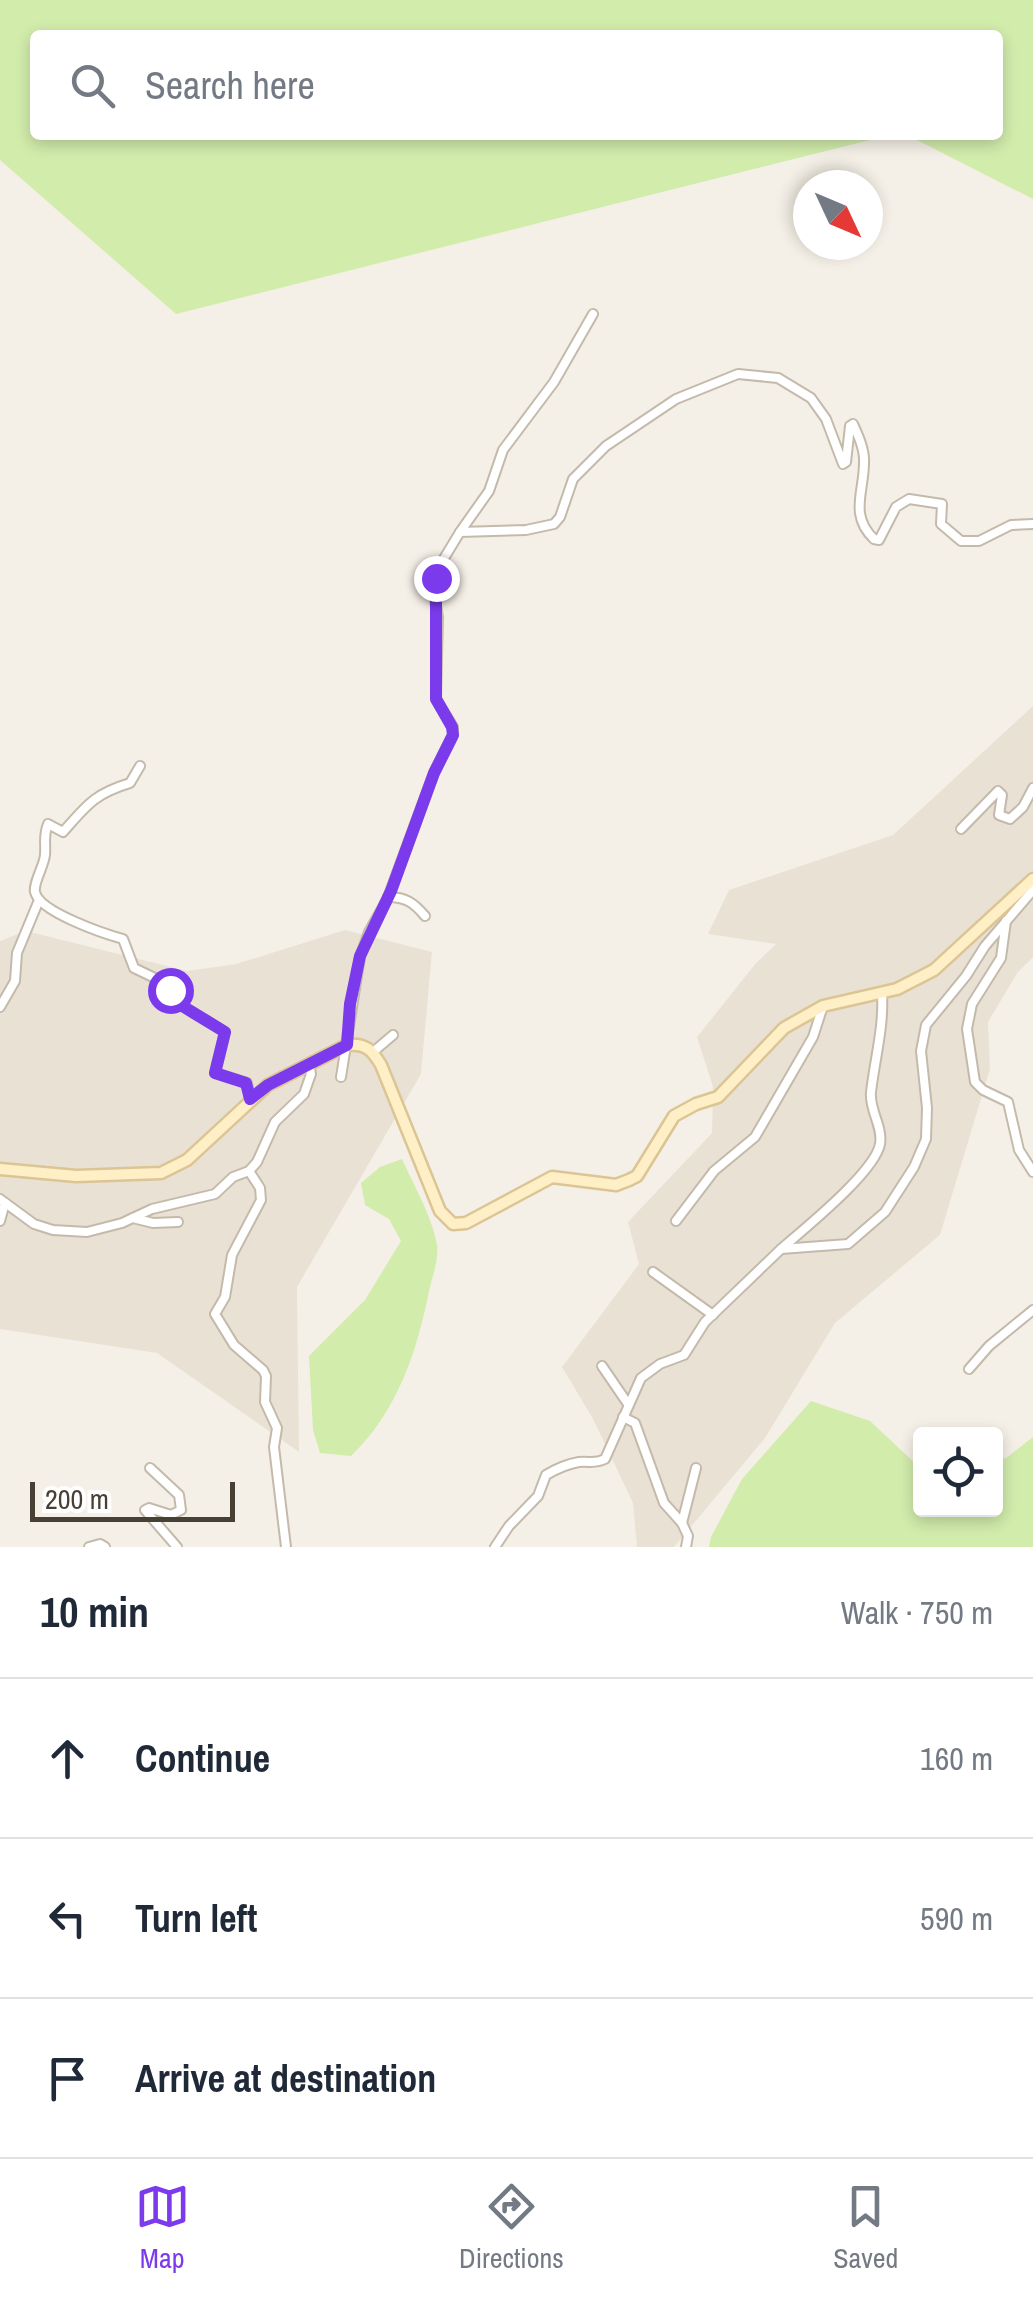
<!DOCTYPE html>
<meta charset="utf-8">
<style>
:root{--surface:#fff;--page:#f2f2f3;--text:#1f2937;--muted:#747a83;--line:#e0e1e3;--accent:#7c3aed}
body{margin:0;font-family:"Archivo Narrow",sans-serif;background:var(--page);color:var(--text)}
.controls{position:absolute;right:30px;bottom:30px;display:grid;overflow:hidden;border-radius:10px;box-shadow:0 5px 15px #0003}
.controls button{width:90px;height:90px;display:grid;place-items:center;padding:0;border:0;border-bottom:2px solid var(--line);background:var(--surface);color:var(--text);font:50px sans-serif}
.compass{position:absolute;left:793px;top:170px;width:90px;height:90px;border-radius:50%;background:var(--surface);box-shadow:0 5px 15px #0003;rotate:134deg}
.scale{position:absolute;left:30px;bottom:25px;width:205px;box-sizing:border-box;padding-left:10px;border:5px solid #484035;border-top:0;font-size:28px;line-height:35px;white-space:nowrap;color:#484035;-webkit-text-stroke:8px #fff;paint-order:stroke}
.stop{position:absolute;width:30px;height:30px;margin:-22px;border:8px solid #7c3aed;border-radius:50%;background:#fff}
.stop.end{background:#7c3aed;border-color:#fff;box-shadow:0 2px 10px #0008}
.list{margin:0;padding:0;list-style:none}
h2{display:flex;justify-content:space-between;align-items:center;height:130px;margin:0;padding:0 40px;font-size:42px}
h2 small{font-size:32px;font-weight:400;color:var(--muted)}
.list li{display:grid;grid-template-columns:65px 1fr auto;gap:30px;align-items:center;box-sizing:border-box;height:160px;padding:0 40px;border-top:2px solid var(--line)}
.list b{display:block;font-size:38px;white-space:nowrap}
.list em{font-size:32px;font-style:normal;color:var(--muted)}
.icon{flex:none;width:55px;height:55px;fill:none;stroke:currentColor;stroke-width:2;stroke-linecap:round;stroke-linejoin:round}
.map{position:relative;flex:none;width:1033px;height:1547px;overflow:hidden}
.search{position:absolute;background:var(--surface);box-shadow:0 5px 15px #0003;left:30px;right:30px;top:30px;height:110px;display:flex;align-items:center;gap:25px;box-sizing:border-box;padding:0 35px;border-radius:10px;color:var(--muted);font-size:38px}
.sheet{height:610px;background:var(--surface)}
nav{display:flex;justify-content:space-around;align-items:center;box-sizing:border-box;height:140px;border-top:2px solid var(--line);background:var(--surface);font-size:28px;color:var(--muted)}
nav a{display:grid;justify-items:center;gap:5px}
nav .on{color:var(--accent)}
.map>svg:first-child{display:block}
</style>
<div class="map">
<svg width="1033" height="1547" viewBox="0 0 1033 1547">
<rect width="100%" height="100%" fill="#f5f0e7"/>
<g fill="#e9e2d4">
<path d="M1033 706V957L1018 972 988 1022 990 1069 940 1235 835 1323 765 1438 674 1547H637L633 1503 593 1419 562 1367 639 1264 628 1222 712 1133 713 1087 697 1037 756 963 776 944 708 934 729 890 893 835Z"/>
<path d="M345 930 432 952 421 1074 297 1287 299 1452 157 1353 0 1329V941L26 931 187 971 236 964Z"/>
</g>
<g fill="#d2ecac">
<path d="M0 0H1033V199L907 135H998V35H35V135H890L176 314 0 160Z"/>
<path d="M402 1159C414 1186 432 1216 437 1245 439 1259 432 1278 429 1291 417 1352 397 1412 351 1456L320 1453 313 1430 309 1356 365 1300 401 1241 389 1219 365 1205 361 1183 380 1167Z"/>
<path d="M811 1401 870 1421 917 1465 920 1464V1510H996V1450L1005 1459 1033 1437V1547H709L711 1537 742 1479Z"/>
</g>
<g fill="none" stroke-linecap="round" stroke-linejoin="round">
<defs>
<g id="street">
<path d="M853 424C858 435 865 450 864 463 864 492 849 515 874 539L879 540 896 507 909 499 942 504 941 524 961 541H979L1011 525 1033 524"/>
<path d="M460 532 489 491 503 450 554 382 593 314"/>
<path d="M140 766 130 783C94 794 87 805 63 832L48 824C43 836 46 843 45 855 44 866 33 883 35 892 39 912 105 934 123 939L134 968 161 981 184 1007 225 1032 215 1073 247 1083 250 1099"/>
<path d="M961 829 998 791 1002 795 999 815 1010 819 1023 807 1033 788"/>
<path d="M388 897C406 897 414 903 425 916"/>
<path d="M1006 921 1001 958 972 1004 967 1029 975 1082 983 1090 1008 1102 1019 1150 1033 1172"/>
<path d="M0 1007 15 981 17 953 39 900"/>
<path d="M373 1052 393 1035"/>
<path d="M341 1077 360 957 369 932 387 900 434 773 453 735V727L436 699 438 617 434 594 440 565 460 532 526 530 554 524 560 517 573 479 606 446 676 399 738 374 778 378 811 398 826 419 843 464 846 462 850 426"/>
<path d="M249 1171 260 1188 261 1200 232 1255 225 1297 215 1314 234 1345 263 1370 266 1376 265 1402 277 1428 274 1447 286 1547"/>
<path d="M0 1199 34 1224 53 1230 87 1232 122 1223 152 1209 215 1194 233 1177 249 1171 257 1162 275 1122 304 1094 311 1074 309 1063"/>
<path d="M133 1218 153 1223 178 1222"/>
<path d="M0 1221 5 1203"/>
<path d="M676 1221 714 1171 755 1137 813 1037 823 1006"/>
<path d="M781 1249C804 1229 875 1172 880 1144 883 1126 869 1110 871 1092 875 1058 884 1027 882 993"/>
<path d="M653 1272 713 1315"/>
<path d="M602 1366 628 1404"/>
<path d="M969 1369 989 1346 1033 1310"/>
<path d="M623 1417 635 1423 664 1503 682 1523 696 1468"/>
<path d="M150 1468 179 1495 181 1510 171 1515 149 1508 145 1510 177 1547"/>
<path d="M682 1523 688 1536 686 1547"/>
<path d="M89 1547 100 1544 105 1547"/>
<path d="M495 1547 509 1526 538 1496 546 1475C556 1469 567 1464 579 1462 590 1461 595 1464 605 1459L641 1378 660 1364 684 1355 705 1322 781 1249 848 1244 885 1212 914 1167 926 1139 927 1108 921 1051 926 1025 966 976 985 946 1033 890"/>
</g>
<path id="secondary" d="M0 1169 76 1176 161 1173 187 1160 268 1085 347 1045C366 1043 372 1050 381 1065L440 1211 453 1224 466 1223 552 1177 616 1185 629 1180 637 1176 674 1116 696 1104 718 1097 784 1028 823 1006 897 989 934 970 1033 879"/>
</defs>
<use href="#street" stroke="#c4baab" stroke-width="12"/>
<use href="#secondary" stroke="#dcc594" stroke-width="15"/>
<use href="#street" stroke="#fff" stroke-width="8"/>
<use href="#secondary" stroke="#ffefc6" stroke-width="10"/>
</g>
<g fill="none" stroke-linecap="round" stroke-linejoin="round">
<path stroke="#7c3aed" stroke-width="12" d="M170 990 184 1007 225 1032 215 1073 246 1083 250 1099 268 1085 347 1045 350 1004 360 956 391 891 434 773 453 735 452 727 436 699V578"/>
</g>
</svg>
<div class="controls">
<button><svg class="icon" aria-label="locate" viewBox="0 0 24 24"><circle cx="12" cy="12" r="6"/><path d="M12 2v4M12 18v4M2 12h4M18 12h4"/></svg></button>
</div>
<svg class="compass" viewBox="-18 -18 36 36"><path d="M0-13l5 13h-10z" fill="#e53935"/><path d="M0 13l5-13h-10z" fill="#747a83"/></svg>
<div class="scale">200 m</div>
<div class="stop" style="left:170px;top:990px"></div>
<div class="stop end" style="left:436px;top:578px"></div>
<div class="search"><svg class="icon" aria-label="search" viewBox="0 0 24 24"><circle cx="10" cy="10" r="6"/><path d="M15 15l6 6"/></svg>Search here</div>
</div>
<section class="sheet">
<h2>10 min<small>Walk · 750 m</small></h2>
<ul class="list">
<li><svg class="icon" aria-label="ahead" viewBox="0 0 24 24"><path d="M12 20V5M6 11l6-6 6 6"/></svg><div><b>Continue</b></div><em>160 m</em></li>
<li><svg class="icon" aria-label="left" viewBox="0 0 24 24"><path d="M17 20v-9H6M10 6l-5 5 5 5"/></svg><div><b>Turn left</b></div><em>590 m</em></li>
<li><svg class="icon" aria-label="arrive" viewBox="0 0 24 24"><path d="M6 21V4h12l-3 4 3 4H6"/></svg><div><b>Arrive at destination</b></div></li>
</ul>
</section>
<nav>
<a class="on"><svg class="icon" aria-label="map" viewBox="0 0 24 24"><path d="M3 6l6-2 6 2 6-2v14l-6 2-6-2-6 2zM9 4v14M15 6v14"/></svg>Map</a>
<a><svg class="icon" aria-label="directions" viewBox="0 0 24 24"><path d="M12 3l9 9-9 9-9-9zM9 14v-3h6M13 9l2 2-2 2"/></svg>Directions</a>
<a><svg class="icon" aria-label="saved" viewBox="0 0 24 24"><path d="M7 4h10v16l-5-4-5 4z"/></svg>Saved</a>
</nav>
